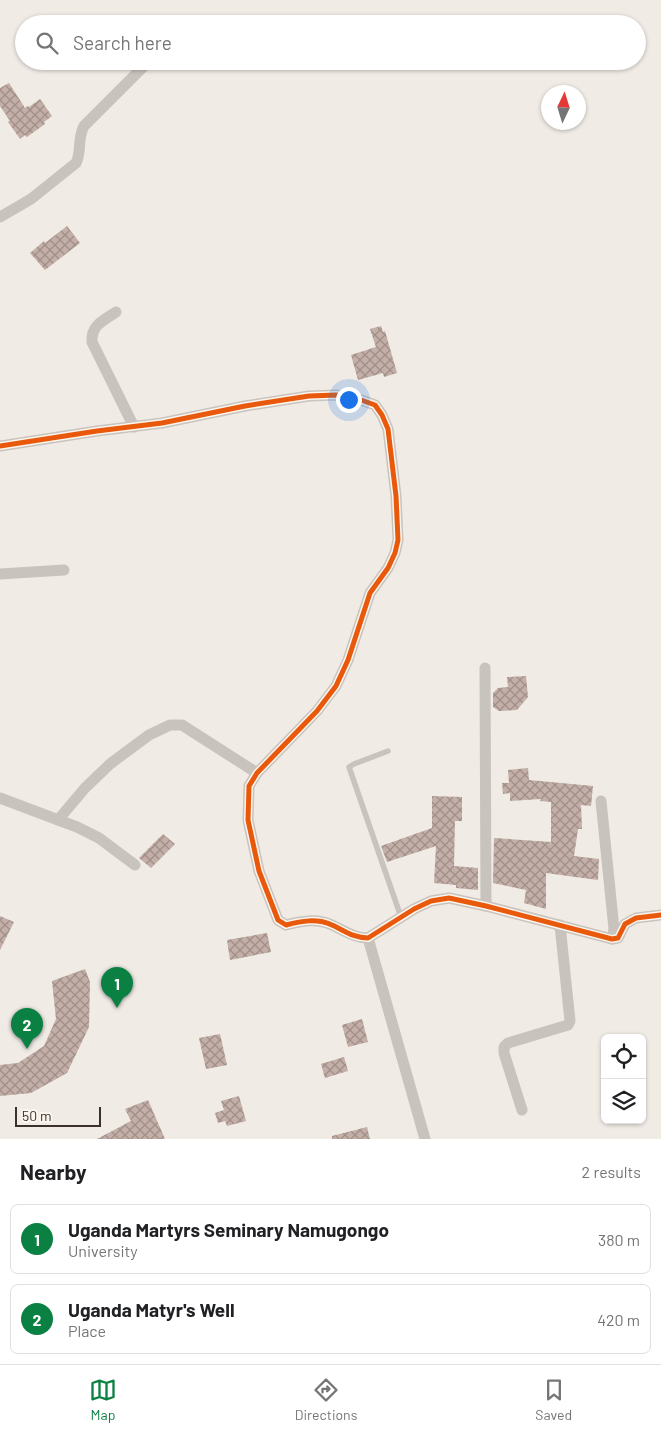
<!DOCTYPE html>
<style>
:root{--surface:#fff;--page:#f6f6f6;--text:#202124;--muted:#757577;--line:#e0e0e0;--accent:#0b8043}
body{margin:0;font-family:Barlow,sans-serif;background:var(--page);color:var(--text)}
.controls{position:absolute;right:15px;bottom:15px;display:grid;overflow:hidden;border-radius:8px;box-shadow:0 1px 4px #0004}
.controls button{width:45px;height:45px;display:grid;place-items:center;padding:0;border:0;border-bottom:1px solid var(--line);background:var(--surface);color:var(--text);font:25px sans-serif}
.compass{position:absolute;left:541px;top:85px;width:45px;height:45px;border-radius:50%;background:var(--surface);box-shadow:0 1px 4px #0004;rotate:4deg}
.scale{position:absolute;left:15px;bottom:12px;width:86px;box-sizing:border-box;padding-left:5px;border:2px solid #3b302b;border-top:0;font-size:14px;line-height:18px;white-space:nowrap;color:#3b302b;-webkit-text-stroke:4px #fbf5ee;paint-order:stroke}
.you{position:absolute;left:348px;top:399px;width:18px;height:18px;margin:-12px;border:4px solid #fff;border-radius:50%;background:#1a73e8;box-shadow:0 0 0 8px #1a73e833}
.badge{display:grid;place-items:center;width:32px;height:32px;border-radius:50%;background:var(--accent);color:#fff;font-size:16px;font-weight:700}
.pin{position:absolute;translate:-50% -41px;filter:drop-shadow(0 1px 2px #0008)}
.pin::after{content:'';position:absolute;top:26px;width:18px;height:15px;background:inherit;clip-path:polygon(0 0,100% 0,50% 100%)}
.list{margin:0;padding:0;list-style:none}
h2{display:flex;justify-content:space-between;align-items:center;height:65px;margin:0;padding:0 20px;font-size:21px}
h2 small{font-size:16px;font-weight:400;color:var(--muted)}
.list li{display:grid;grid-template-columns:32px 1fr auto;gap:15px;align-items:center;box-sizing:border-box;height:70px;margin:0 10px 10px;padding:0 10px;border:1px solid var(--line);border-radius:8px}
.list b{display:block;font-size:19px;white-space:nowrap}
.list p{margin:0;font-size:16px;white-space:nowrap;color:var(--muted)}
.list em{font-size:16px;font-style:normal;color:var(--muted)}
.icon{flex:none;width:28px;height:28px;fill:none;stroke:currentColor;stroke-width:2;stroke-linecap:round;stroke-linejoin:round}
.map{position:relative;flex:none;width:661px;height:1139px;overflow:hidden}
.search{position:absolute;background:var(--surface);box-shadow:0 1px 4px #0004;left:15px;right:15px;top:15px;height:55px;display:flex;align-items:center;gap:12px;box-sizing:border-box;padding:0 18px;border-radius:28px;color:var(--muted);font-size:19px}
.sheet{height:225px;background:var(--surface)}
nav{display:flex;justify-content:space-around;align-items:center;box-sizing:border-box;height:70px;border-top:1px solid var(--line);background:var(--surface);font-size:14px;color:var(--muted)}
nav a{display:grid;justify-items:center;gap:2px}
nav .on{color:var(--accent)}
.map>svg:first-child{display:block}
</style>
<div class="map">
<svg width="661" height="1139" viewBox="0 0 661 1139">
<defs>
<pattern id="building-cross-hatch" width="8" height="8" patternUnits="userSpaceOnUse" patternTransform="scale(1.25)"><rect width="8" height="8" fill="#c3afa7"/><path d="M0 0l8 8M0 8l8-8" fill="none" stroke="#a08f88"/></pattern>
</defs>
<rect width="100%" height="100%" fill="#f0ebe5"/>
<g fill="url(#building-cross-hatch)">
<path d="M9 83 25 108 28 106 29 107 40 99 52 116 44 122 45 124 27 137 25 135 20 139 8 122 10 121 0 106V88Z"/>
<path d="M67 226 80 243 45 270 30 253 44 241 45 243Z"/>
<path d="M381 326 383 332 385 331 397 373 384 377 383 373 358 380 351 355 376 347 370 329Z"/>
<path d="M526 676 528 697 517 710 499 711 493 707V693L498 688 508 687 507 677Z"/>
<path d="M528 768 529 780 593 786 591 806 581 805 582 829H578L574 856 599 859 598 880 546 873V909L524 903 526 890 493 883 494 838 551 842V802L540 801 541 799 510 801V793L503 794 502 783H509L508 770Z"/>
<path d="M432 796 462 797V821H455L454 866 478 868V890L456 888V885L434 883 436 846 387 862 381 846 432 828Z"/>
<path d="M163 834 175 844 151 868 139 858Z"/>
<path d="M0 916 14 922 0 950Z"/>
<path d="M267 933 271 952 230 960 227 940Z"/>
<path d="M85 969 90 982 89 1027 67 1073 31 1093 0 1096V1065L18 1063 44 1046 56 1019 52 981Z"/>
<path d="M362 1019 368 1042 348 1047 342 1025Z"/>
<path d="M220 1034 227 1065 206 1069 199 1038Z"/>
<path d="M344 1057 348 1071 325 1078 321 1064Z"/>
<path d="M239 1096 246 1121 227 1126 225 1121 218 1123 215 1113 224 1110 221 1101Z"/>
<path d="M148 1100 165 1139H97L131 1121 125 1109Z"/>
<path d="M367 1127 370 1139H332V1136Z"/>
</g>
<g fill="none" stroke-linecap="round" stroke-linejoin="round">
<path stroke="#c9c3be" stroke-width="5.5" d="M388 751 354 764 349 767 401 917"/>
<g stroke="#c9c3be" stroke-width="11">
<path d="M0 217 31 199 76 163C82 152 77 138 84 126L145 65"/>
<path d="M116 312C103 321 91 325 92 342L134 427"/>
<path d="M0 446 97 431 162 423 245 406 309 396 336 395 361 400 375 405 382 415 388 429 396 496 398 540 395 553 388 568 370 593 348 660 336 686 317 711 257 773 249 786 248 820 259 871 278 920 286 925C301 921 317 918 332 925 345 931 354 938 368 938L414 909 431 901 449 898 486 906 612 939 618 938 625 924 636 918 661 915"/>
<path d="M0 574 64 570"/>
<path d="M485 668 486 906"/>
<path d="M0 798 77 827 99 838 135 865"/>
<path d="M601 801 614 929 612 939"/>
<path d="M58 820 85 788 110 764 149 735 170 725H182L257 773"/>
<path d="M368 938 425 1139"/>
<path d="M522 1110 504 1053V1047L508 1043 568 1025 570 1021 560 925"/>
</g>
<defs>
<path id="cycleway" d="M0 446 97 431 162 423 245 406 309 396 336 395 361 400 375 405 382 415 388 429 396 496 398 540 395 553 388 568 370 593 348 660 336 686 317 711 257 773 249 786 248 820 259 871 278 920 286 925C301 921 317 918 332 925 345 931 354 938 368 938L414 909 431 901 449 898 486 906 612 939 618 938 625 924 636 918 661 915"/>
</defs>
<use href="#cycleway" stroke="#fbf5ee" stroke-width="8"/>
<use href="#cycleway" stroke="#e8590c" stroke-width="5"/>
</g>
</svg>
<div class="controls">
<button><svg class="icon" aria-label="locate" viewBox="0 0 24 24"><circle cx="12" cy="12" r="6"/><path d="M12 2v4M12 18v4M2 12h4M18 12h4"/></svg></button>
<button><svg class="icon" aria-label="layers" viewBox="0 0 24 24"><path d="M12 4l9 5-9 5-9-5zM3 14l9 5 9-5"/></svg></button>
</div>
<svg class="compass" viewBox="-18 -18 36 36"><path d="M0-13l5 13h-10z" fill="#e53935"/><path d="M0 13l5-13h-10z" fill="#757577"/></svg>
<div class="scale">50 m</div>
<div class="you"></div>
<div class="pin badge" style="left:117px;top:1008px">1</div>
<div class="pin badge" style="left:27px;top:1049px">2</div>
<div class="search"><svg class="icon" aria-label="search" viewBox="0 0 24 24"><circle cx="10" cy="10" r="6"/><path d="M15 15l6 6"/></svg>Search here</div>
</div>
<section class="sheet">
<h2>Nearby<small>2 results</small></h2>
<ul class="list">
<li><span class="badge">1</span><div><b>Uganda Martyrs Seminary Namugongo</b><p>University</p></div><em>380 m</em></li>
<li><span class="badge">2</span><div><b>Uganda Matyr's Well</b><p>Place</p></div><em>420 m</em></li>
</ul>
</section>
<nav>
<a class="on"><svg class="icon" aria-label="map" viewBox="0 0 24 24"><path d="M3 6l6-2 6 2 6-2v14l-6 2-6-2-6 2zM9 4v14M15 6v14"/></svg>Map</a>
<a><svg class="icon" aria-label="directions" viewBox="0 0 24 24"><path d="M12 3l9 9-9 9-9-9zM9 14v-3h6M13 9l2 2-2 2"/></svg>Directions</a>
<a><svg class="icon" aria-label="saved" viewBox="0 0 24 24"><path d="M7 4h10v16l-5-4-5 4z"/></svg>Saved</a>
</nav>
